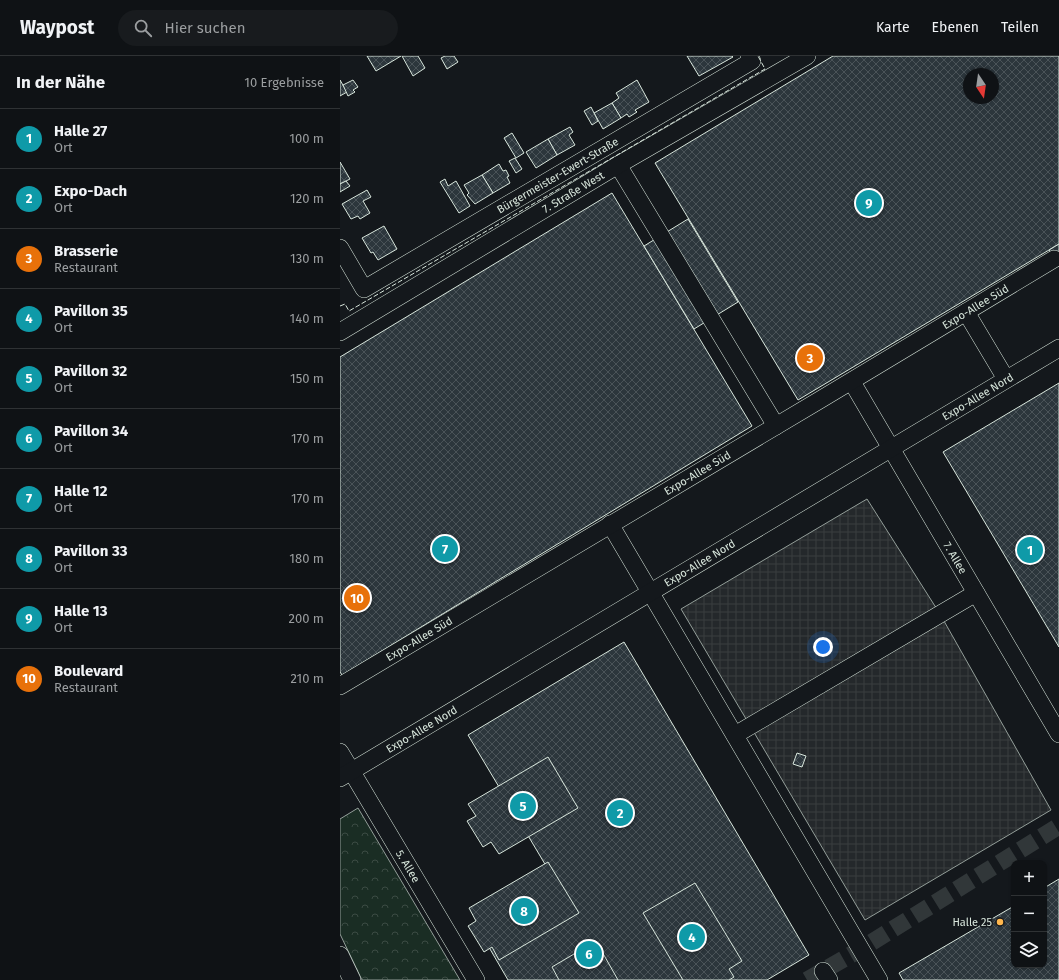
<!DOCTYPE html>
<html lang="de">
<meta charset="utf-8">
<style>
:root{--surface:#0f1215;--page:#181b1e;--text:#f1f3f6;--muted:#9b9ea0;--line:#2f3234;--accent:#ffb74d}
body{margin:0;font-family:"Fira Sans",sans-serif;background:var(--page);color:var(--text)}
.controls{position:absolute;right:12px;bottom:12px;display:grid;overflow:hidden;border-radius:8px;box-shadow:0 1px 3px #0004}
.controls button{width:36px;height:36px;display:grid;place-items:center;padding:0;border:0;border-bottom:1px solid var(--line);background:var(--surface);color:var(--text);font:20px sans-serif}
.compass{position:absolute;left:623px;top:12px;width:36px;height:36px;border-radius:50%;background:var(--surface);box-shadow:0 1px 3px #0004;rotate:167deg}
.you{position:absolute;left:483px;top:591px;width:14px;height:14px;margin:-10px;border:3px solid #fff;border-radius:50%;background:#1a73e8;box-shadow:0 0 0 6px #1a73e833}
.badge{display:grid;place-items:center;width:26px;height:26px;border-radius:50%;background:var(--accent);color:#fff;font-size:13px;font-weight:700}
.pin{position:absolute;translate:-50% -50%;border:2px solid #fff;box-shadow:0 1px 4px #0006}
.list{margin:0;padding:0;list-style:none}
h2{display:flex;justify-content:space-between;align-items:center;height:52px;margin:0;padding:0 16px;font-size:17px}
h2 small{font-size:13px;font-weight:400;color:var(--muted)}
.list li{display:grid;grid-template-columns:26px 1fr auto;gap:12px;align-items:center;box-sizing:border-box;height:60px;padding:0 16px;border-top:1px solid var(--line)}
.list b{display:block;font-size:15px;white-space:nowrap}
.list p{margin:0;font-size:13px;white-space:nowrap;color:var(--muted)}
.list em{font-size:13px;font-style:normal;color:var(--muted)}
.icon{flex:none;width:22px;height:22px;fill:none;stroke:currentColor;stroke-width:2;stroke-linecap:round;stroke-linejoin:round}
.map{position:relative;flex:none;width:719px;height:924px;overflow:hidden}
header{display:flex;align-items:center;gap:24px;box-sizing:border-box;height:56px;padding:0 20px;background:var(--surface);border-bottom:1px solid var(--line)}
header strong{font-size:19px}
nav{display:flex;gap:22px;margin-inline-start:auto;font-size:14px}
.search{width:280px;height:36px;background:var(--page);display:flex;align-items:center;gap:10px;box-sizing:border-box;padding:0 14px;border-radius:22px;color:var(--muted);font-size:15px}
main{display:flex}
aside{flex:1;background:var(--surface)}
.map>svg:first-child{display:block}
</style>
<header>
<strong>Waypost</strong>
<div class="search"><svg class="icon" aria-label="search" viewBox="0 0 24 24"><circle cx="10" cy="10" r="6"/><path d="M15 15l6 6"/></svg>Hier suchen</div>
<nav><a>Karte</a><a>Ebenen</a><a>Teilen</a></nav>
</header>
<main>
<aside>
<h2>In der Nähe<small>10 Ergebnisse</small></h2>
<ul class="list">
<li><span class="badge" style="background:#0f9aa8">1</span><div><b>Halle 27</b><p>Ort</p></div><em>100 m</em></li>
<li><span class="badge" style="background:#0f9aa8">2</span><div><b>Expo-Dach</b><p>Ort</p></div><em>120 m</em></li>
<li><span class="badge" style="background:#e8710a">3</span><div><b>Brasserie</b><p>Restaurant</p></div><em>130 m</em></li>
<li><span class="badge" style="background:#0f9aa8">4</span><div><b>Pavillon 35</b><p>Ort</p></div><em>140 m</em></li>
<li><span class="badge" style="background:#0f9aa8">5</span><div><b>Pavillon 32</b><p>Ort</p></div><em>150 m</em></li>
<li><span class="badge" style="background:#0f9aa8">6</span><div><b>Pavillon 34</b><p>Ort</p></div><em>170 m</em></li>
<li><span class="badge" style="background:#0f9aa8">7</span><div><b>Halle 12</b><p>Ort</p></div><em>170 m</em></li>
<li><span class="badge" style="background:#0f9aa8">8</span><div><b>Pavillon 33</b><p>Ort</p></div><em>180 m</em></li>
<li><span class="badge" style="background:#0f9aa8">9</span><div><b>Halle 13</b><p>Ort</p></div><em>200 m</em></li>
<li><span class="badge" style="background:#e8710a">10</span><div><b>Boulevard</b><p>Restaurant</p></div><em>210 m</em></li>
</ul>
</aside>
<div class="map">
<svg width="719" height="924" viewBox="0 0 719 924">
<defs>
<pattern id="park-crowns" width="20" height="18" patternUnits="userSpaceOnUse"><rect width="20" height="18" fill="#1a2d24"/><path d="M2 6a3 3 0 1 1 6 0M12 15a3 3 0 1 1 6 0" fill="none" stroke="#3b4b43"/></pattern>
<pattern id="plaza-grid" width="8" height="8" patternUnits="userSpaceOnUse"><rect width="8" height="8" fill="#24282b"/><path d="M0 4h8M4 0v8" fill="none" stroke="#393d3f"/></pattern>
<pattern id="building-cross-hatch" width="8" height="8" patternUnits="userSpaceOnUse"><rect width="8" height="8" fill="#2c363c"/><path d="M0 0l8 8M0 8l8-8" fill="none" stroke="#4a5358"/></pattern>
</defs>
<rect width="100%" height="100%" fill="#14181c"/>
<path fill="url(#park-crowns)" stroke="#939e99" d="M18 752 120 924H22L0 878V763Z"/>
<path fill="url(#plaza-grid)" stroke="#939e99" d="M527 443 600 558 711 754 525 864 341 553Z"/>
<g fill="url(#building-cross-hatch)" stroke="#d8e6dc" fill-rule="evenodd">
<path d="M27 0H61L36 15Z"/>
<path d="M62 0H78L85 12 73 20Z"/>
<path d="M105 0H114L118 6 107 13 101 2Z"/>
<path d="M347 0H392L393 1 359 20Z"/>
<path d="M493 0H719V188L458 344 315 107ZM629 18H653V42H629Z"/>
<path d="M0 24 7 36 0 40Z"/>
<path d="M13 24 18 31 13 34 15 36 8 40 3 29Z"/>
<path d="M297 24 309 46 295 54 297 56 289 61 287 58 281 62 272 47 279 42 276 37Z"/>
<path d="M272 47 281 62 263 73 254 57Z"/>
<path d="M251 51 258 65 252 69 244 55Z"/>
<path d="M230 71 233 76 229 79 235 89 217 99 208 83Z"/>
<path d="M172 77 184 97 176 102 164 82Z"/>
<path d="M208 83 217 99 196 112 186 96Z"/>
<path d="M175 102 182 113 176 117 169 105Z"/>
<path d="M0 106 10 123 0 128Z"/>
<path d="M159 108 163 115 166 114 169 120 167 121 170 127 153 137 142 119Z"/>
<path d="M142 119 153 137 135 148 127 139 129 137 124 129Z"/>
<path d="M105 123 108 130 116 125 130 150 119 157 100 126Z"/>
<path d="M6 125 10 130 0 136V128Z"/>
<path d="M27 134 31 141 23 145 30 157 20 163 18 160 11 163 2 148Z"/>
<path d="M272 137 412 370 2 619 0 616V301Z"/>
<path d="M348 163 398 246 354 273 304 190Z"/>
<path d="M44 170 57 193 38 204 33 196 31 197 22 182Z"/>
<path d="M719 188V211L709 194Z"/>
<path d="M719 327V591L603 396Z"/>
<path d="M284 586 469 899 427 924H168L143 881 221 835 128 679Z"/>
<path d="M457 697 466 700 462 711 453 708Z"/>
<path d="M208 701 238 752 159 798 151 786 143 791 127 765 136 760 128 748Z"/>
<path d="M208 806 239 857 159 904 152 891 144 896 128 870 136 865 129 852Z"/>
<path d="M719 823V924H563L559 917 674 850V909H704V832Z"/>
<path d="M355 827 402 905 389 913 394 921 389 924H343L303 857Z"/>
<path d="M256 885 278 924H219L212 911Z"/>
</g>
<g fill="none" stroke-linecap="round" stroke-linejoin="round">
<path stroke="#313739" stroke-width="17" stroke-dasharray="17 8" stroke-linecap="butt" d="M467 924 521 893 719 770"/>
<defs>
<g id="minor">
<path d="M278 109 436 370"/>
<path id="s1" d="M0 192 24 233 412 5 409 0"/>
<path d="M626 256 666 323"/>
<path id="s2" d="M0 276 278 109 467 0"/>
<path id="s3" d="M512 326 719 678"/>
<path d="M270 468 539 924"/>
<path id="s4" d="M0 630C238 487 477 347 714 203"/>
<path d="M395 679 636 537"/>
<path id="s5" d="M0 696 136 924"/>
<path id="s6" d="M0 722 719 292"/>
<path d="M0 899 12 924"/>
<path d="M483 915 489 924"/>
</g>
</defs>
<use href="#minor" stroke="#d8e6dc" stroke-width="18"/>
<use href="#minor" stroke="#14181c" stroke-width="17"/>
<path stroke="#d8e6dc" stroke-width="1" stroke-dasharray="5 2" stroke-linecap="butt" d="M0 250 5 248 9 255 425 13 418 0"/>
</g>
<circle fill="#ffb74d" stroke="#14181c" stroke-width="1.5" cx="660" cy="866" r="4"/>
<g text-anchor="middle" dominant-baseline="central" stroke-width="3" stroke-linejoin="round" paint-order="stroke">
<g font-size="11" fill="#d8e6dc" stroke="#14181c">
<text stroke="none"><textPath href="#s1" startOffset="272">Bürgermeister-Ewert-Straße</textPath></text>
<text stroke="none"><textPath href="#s2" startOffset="272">7. Straße West</textPath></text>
<text stroke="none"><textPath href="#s4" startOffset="740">Expo-Allee Süd</textPath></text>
<text stroke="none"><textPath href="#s6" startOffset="743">Expo-Allee Nord</textPath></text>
<text stroke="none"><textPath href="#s4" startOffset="416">Expo-Allee Süd</textPath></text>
<text stroke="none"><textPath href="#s3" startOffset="204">7. Allee</textPath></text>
<text stroke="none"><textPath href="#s6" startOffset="419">Expo-Allee Nord</textPath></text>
<text stroke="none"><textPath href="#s4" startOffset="92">Expo-Allee Süd</textPath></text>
<text stroke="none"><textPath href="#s6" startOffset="95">Expo-Allee Nord</textPath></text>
<text stroke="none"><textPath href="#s5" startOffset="133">5. Allee</textPath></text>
</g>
<g font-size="11" fill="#d8e6dc" stroke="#14181c" text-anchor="end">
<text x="652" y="866">Halle 25</text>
</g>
</g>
</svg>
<div class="controls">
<button>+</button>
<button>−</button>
<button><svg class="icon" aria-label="layers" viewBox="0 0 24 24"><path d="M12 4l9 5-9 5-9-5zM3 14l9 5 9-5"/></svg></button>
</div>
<svg class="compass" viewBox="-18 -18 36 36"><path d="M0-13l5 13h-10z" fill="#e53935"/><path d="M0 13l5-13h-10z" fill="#9b9ea0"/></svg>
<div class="you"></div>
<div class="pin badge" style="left:690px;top:494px;background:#0f9aa8">1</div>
<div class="pin badge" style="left:280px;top:757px;background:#0f9aa8">2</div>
<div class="pin badge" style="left:470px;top:302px;background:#e8710a">3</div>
<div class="pin badge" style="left:352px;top:881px;background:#0f9aa8">4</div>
<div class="pin badge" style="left:183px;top:750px;background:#0f9aa8">5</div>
<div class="pin badge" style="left:249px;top:898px;background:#0f9aa8">6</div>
<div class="pin badge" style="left:105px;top:493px;background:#0f9aa8">7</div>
<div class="pin badge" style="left:184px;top:855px;background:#0f9aa8">8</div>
<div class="pin badge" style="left:529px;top:147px;background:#0f9aa8">9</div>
<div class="pin badge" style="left:17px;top:542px;background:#e8710a">10</div>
</div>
</main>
